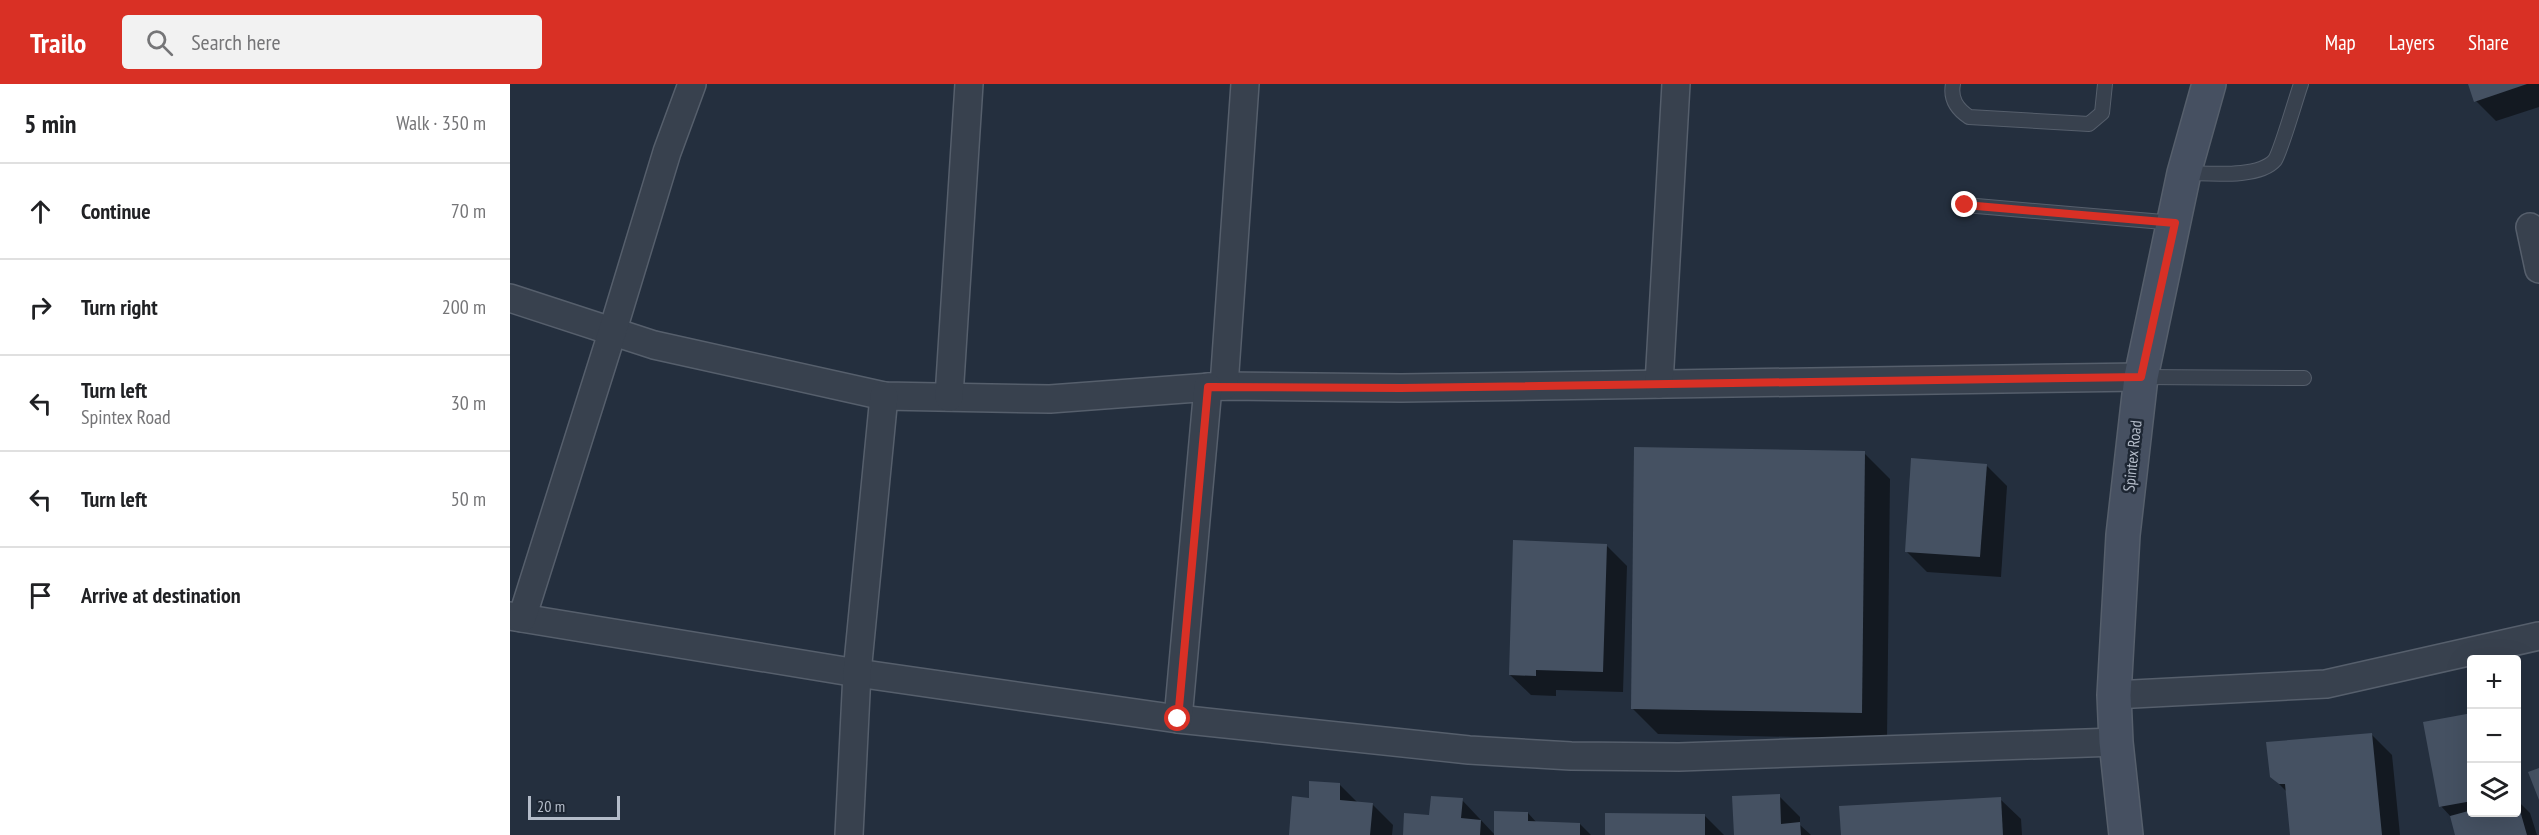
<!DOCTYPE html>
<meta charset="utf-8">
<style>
:root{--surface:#fff;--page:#f2f2f2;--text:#202124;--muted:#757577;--line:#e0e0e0;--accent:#d93025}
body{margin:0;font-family:"PT Sans Narrow",sans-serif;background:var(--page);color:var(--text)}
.controls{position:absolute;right:18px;bottom:18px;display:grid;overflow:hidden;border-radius:6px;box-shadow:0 6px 24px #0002}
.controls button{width:54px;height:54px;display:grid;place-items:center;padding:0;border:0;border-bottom:2px solid var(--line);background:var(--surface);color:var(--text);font:30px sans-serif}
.scale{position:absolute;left:18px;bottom:15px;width:92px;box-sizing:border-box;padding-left:6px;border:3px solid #b4bcc9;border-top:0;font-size:16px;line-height:21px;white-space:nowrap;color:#b4bcc9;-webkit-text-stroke:4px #1d2633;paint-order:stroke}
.stop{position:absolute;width:18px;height:18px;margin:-14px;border:4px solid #d93025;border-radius:50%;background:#fff}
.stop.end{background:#d93025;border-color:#fff;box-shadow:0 2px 6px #0008}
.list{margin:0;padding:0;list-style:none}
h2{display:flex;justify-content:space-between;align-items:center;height:78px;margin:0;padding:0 24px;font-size:26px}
h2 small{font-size:20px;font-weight:400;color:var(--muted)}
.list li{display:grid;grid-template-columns:39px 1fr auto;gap:18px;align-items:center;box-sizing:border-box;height:96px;padding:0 24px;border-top:2px solid var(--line)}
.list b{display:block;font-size:22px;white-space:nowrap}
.list p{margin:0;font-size:20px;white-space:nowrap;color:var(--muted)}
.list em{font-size:20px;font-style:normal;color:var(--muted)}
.icon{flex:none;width:33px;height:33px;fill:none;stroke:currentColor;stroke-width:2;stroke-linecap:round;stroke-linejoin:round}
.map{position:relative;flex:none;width:2029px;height:751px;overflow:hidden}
header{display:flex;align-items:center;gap:36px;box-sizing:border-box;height:84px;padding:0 30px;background:var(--accent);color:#fff}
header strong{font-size:28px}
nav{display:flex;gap:33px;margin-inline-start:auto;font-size:21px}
.search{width:420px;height:54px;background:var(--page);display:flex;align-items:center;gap:15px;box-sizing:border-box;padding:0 21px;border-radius:6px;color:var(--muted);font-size:22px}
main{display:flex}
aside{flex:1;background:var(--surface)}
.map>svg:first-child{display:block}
</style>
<header>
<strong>Trailo</strong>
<div class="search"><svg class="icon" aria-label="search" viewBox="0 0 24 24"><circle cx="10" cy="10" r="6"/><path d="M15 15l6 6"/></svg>Search here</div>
<nav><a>Map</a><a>Layers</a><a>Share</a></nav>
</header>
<main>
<aside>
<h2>5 min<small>Walk · 350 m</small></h2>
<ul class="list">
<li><svg class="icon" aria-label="ahead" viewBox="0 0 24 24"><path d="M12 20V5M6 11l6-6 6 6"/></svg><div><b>Continue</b></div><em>70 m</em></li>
<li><svg class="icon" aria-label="right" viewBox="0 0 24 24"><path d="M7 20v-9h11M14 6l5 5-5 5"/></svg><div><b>Turn right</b></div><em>200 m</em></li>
<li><svg class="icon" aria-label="left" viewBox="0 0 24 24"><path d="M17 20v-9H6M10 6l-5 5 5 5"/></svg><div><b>Turn left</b><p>Spintex Road</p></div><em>30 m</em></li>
<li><svg class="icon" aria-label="left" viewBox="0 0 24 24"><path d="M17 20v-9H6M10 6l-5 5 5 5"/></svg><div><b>Turn left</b></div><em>50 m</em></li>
<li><svg class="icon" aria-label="arrive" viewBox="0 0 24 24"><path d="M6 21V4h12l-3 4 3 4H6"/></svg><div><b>Arrive at destination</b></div></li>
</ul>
</aside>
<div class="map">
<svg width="2029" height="751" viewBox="0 0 2029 751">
<rect width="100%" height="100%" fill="#242f3e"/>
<g fill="#0007">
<path d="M1960 0H2029V23L1986 37 1966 17Z"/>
<path d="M1354 369 1380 395 1377 655 1148 650 1123 625Z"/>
<path d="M1476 381 1497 402 1491 493 1417 488 1396 467Z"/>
<path d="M1096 461 1117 482 1113 608 1046 606V612L1021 611 1000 591Z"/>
<path d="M1962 631V728H2006V715L2020 729 2027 751H1947L1942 734 1931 722Z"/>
<path d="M1862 651 1882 671 1890 751H1781L1777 708 1761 692Z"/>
<path d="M830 701 848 719 862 720 883 741 882 751H781L800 715Z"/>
<path d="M1269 712 1290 733V741L1301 751H1226Z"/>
<path d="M1490 715 1511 735 1512 751H1332Z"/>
<path d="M952 716 985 751H894L921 733Z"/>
<path d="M1018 729 1027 739 1070 740 1081 751H985Z"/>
<path d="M1195 732 1214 751H1097Z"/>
</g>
<g fill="#455162">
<path d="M1958 0H2017L1964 18Z"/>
<path d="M1124 363 1355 367 1352 629 1121 625Z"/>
<path d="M1401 374 1477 380 1470 473 1395 468Z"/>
<path d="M1003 456 1097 460 1093 588 1026 586V592L999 591Z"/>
<path d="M1962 629V717L1929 723 1913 638Z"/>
<path d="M1862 649 1872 751H1780L1775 700H1769L1760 693 1756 658Z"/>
<path d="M2029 684V716L2018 688Z"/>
<path d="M799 697 830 699V716L863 719 860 751H779L782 712 799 714Z"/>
<path d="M1270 710 1271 740 1290 738 1291 751H1224L1222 712Z"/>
<path d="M921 712 953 714 951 734 971 736 970 751H893L894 729 919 731Z"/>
<path d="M1491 713 1493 751H1331L1329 722Z"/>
<path d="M2007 716 2017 751H1945L1940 732 1962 726V728H2006Z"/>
<path d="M984 727 1018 728V737L1070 739V751H984Z"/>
<path d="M1095 729 1195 730V751H1095Z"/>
</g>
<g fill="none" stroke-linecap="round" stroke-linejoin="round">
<defs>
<g id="lane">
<path d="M1443 0C1440 15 1447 25 1459 33L1579 40 1592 29 1595 0"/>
<path d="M1674 89C1697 89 1749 95 1765 76 1771 67 1786 14 1791 0"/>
<path d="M1455 121 1665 139"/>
<path d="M1631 293 1794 294"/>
</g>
<g id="street">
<path d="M2020 143 2029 185"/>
<path d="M0 214 144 261 374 312 540 315 714 302 891 304 1631 293"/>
<path d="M1149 300 1166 0"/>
<path d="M714 302 735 0"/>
<path d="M439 313 459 0"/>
<path d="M0 532 347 589 668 635 959 666 1061 672 1169 673 1606 658"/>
<path d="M12 534 102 249 157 68 182 0"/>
<path d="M1604 611 1816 600 2029 552"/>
<path d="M668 635 698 303"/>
<path d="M339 751 347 589 374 312"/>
</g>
<path id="secondary" d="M1616 751 1606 658 1604 611 1613 451 1631 293 1674 89 1699 0"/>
</defs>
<use href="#lane" stroke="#565f6c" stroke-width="16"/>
<use href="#street" stroke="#565f6c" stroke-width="30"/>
<use href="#secondary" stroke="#565f6c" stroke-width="36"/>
<use href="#lane" stroke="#38414e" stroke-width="14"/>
<use href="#street" stroke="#38414e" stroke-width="27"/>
<use href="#secondary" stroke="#465061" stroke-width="33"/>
</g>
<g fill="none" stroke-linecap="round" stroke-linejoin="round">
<path stroke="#d93025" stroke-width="8" d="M668 635 698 303 891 304 1631 293 1665 139 1455 121"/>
</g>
<g text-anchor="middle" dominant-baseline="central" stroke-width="5" stroke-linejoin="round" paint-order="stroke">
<g font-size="16" fill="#b4bcc9" stroke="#1d2633">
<text transform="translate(1622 372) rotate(-84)">Spintex Road</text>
</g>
</g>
</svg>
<div class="controls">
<button>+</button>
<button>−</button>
<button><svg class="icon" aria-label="layers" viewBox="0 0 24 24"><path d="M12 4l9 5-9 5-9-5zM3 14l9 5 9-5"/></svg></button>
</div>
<div class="scale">20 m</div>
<div class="stop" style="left:668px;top:635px"></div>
<div class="stop end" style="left:1455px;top:121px"></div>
</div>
</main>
